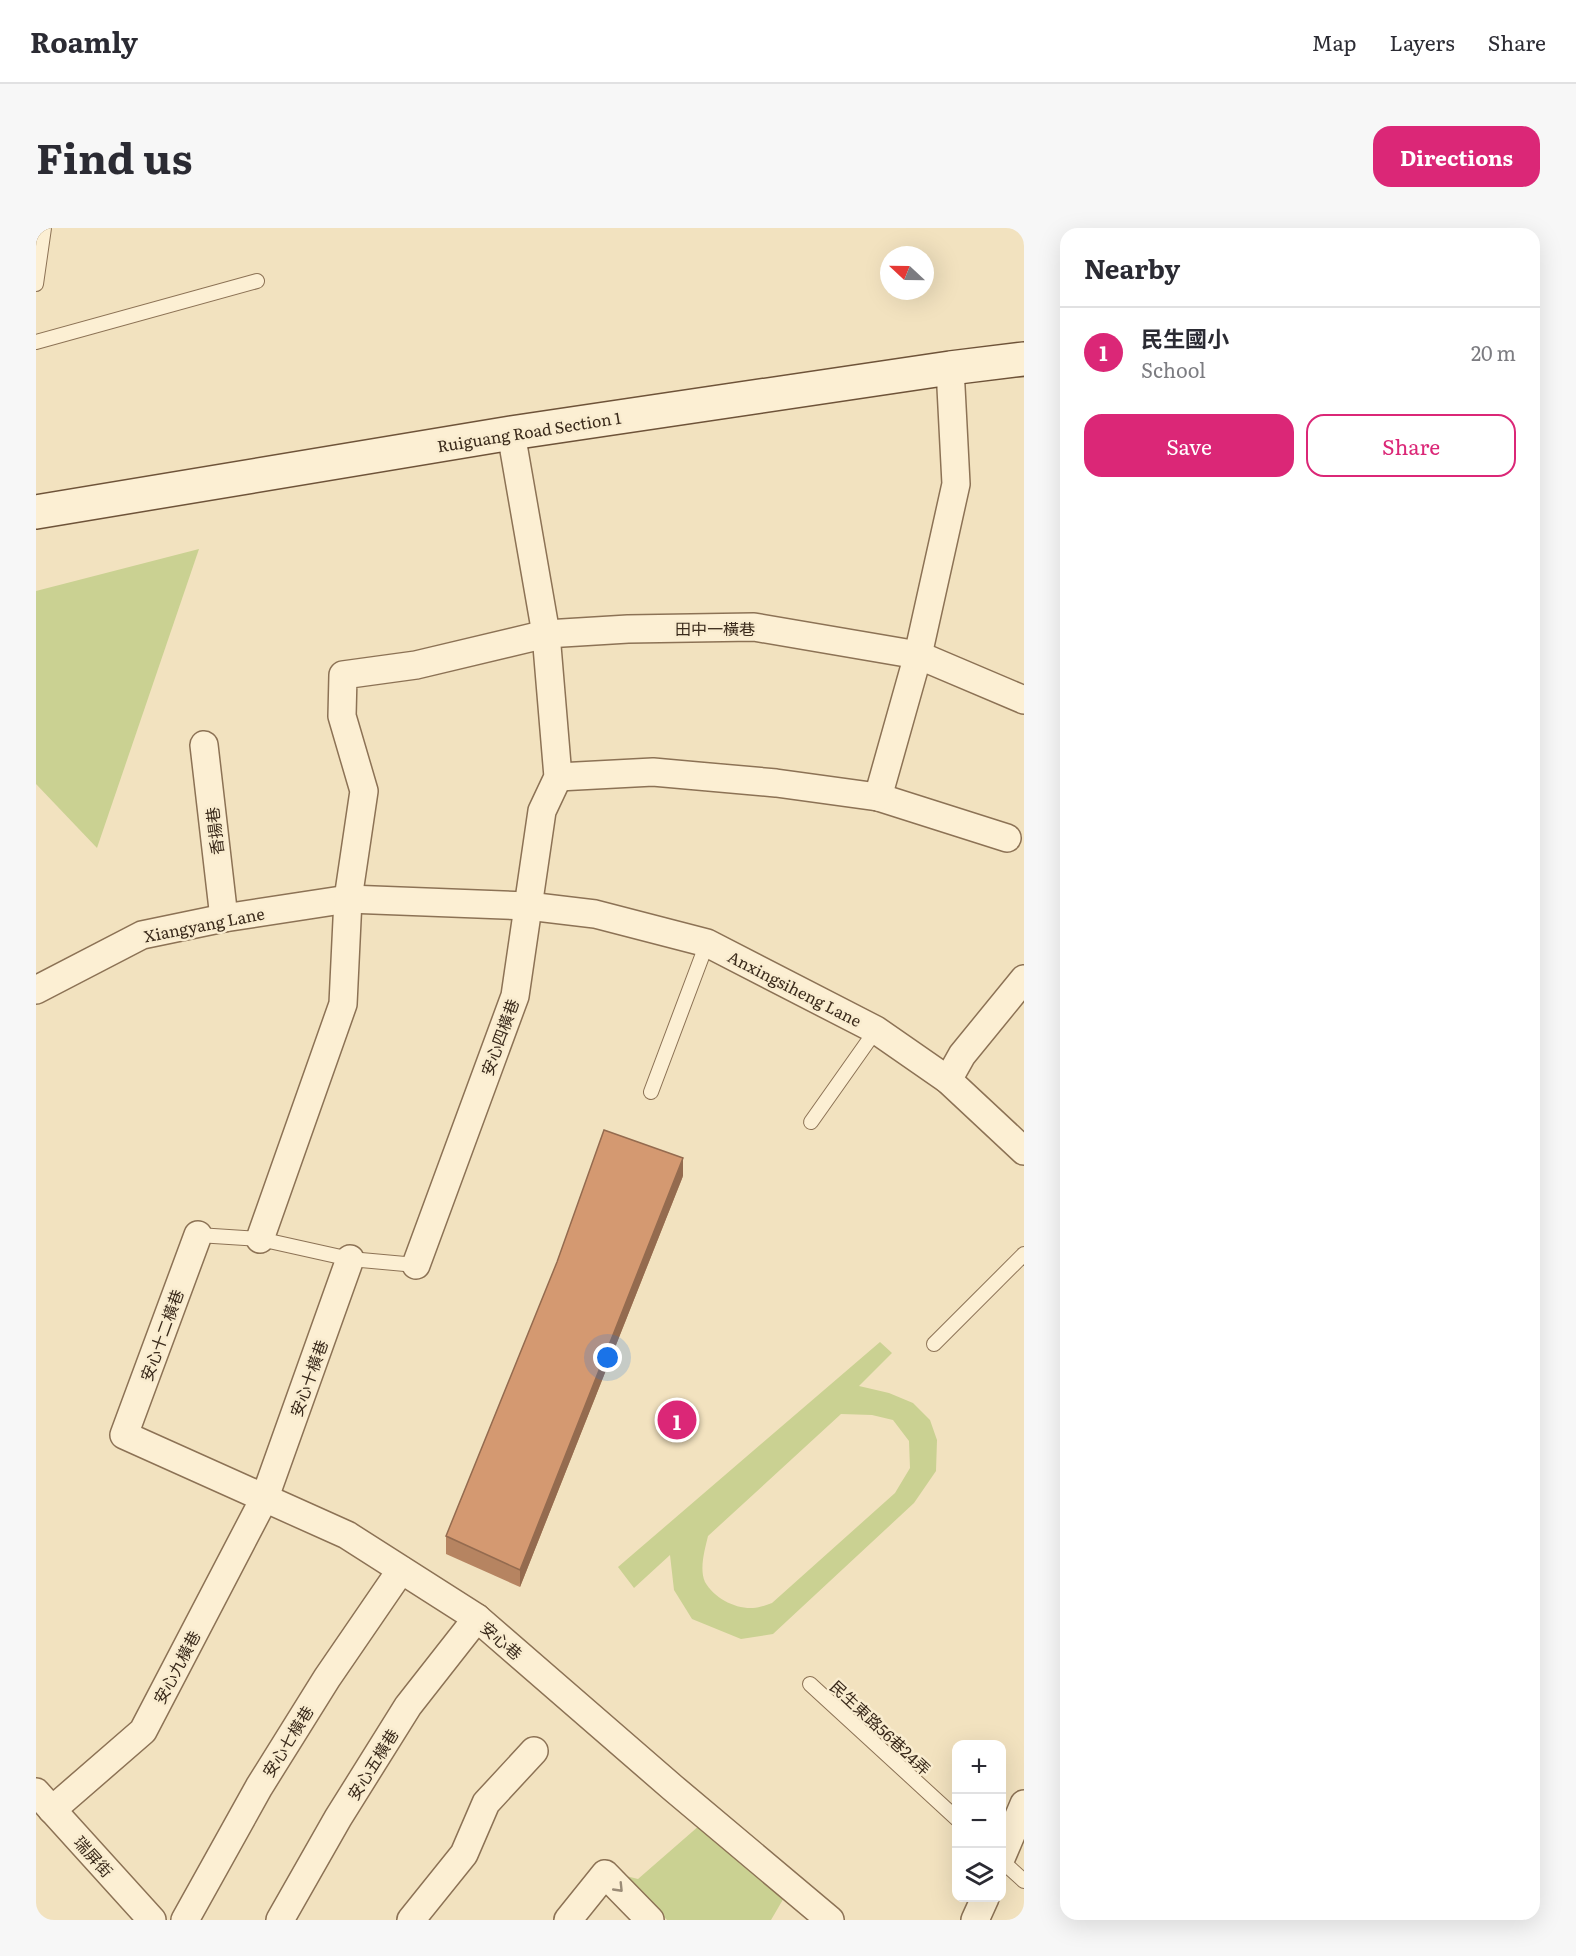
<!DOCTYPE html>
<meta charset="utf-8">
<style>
:root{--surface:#fff;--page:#f7f7f7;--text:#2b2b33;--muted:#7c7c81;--line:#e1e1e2;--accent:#db2777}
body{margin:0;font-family:Literata,"Noto Sans TC",serif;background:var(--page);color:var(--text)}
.controls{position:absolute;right:18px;bottom:18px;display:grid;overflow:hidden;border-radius:12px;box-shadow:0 6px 24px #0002}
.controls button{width:54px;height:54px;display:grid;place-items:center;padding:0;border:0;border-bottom:2px solid var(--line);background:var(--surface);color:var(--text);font:30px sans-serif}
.compass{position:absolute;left:844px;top:18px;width:54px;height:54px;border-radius:50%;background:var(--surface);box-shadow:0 6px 24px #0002;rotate:292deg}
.you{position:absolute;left:572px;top:1130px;width:21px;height:21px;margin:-15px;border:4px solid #fff;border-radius:50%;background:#1a73e8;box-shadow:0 0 0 9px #1a73e833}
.badge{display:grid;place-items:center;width:39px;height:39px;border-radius:50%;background:var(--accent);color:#fff;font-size:20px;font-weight:700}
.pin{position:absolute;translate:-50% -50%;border:3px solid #fff;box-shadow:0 2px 6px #0006}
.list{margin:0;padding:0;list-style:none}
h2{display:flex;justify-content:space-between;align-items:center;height:78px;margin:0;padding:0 24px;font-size:26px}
h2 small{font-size:20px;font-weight:400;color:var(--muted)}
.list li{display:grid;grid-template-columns:39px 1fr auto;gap:18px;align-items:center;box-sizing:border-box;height:90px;padding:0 24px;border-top:2px solid var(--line)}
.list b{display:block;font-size:22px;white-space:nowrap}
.list p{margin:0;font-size:20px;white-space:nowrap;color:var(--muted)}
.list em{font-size:20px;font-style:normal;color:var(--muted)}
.actions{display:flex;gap:12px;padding:18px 24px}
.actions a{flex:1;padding:14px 0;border:2px solid var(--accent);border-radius:18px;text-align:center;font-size:21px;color:var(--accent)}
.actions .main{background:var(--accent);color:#fff}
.icon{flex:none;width:33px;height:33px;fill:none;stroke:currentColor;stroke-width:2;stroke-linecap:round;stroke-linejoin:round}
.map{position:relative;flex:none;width:988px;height:1692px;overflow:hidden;border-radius:18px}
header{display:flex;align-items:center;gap:36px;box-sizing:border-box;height:84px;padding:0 30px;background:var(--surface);border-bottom:2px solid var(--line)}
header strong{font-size:28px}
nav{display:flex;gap:33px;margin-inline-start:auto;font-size:21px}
.intro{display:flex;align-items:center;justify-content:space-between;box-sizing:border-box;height:144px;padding:0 36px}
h1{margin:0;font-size:42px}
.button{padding:15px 27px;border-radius:18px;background:var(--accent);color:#fff;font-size:21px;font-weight:700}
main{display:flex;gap:36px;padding:0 36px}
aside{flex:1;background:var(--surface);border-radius:18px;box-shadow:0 6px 24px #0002}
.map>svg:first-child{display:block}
</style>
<header>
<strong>Roamly</strong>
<nav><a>Map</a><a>Layers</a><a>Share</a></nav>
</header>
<div class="intro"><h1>Find us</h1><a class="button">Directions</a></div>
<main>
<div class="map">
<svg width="988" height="1692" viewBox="0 0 988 1692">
<rect width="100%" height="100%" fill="#f2e2bf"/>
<g fill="#cad192" fill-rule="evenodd">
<path d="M163 321 61 620 0 556V363Z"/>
<path d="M844 1114 856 1125 823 1158 853 1165 877 1175 894 1192 901 1212 900 1243 878 1275 737 1406 705 1411 656 1391 638 1362 634 1327 598 1360 582 1339ZM805 1186 836 1187 857 1192 873 1213 874 1240 859 1265 736 1375C730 1377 723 1380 717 1380 699 1381 678 1370 669 1354 663 1341 669 1321 672 1308Z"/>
<path d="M664 1597 749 1668 735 1692H631L586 1647 602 1651Z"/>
</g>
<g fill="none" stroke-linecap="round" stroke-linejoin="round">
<defs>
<g id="lane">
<path d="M0 56 8 0"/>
<path d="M0 114 221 53"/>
<path d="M615 864 671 715"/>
<path d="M775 894 840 802"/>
<path d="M162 1007 224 1011 314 1031 380 1037"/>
<path d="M898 1116 988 1026"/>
<path d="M774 1456 921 1591"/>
<path d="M966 1633 988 1653"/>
</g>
<g id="street">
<path d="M168 517 188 690"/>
<path d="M522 549 617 544 740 555 842 569 971 610"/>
<path d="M842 569 882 427 920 256 914 140"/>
<path d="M0 762 106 707 188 690 312 671 492 678 559 686 671 715 840 802 912 852 988 923"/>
<path d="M912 852 926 827 988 751"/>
<path d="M162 1007 88 1207 311 1307 441 1390 637 1560 794 1692"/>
<path d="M224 1011 307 776 312 671 328 563 306 488 307 447 380 437 510 406 592 401 718 399 882 427 988 472"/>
<path d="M380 1037 479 768 506 583 522 549 510 406 475 205"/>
<path d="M0 1564 116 1692"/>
<path d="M16 1582 107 1503 229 1269 314 1031"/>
<path d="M966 1628 988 1576"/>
<path d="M149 1692 223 1559 291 1450 365 1342"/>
<path d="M244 1692 302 1590 372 1478 441 1390"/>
<path d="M375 1692 428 1626 450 1575 498 1523"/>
<path d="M532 1692 569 1646 614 1692"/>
<path d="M939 1692 949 1670"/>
</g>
<path id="secondary" d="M0 284 475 205 914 140 988 131"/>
</defs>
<use href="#lane" stroke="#8c7255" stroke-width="16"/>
<use href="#street" stroke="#8c7255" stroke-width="30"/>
<use href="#secondary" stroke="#6e5339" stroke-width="36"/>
<use href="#lane" stroke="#fcefd3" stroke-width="14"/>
<use href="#street" stroke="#fcefd3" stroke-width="27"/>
<use href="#secondary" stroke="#fcefd3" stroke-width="33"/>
</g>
<path fill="#b68461" d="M647 948 484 1359 410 1326V1308Z"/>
<path fill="#946b4f" d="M647 930V948L484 1359V1342Z"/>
<path fill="#d49971" stroke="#946b4f" stroke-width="1.5" d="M568 902 647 930 484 1342 410 1308 521 1034Z"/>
<defs><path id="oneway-chevron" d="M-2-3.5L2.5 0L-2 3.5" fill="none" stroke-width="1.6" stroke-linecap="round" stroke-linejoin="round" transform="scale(1.5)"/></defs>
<use stroke="#9b8c77" href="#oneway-chevron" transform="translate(583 1660) rotate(46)"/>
<g text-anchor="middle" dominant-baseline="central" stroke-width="5" stroke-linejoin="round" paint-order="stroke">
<g font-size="16" fill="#3a2a1b" stroke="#f9eccf">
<text transform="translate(493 203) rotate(-9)">Ruiguang Road Section 1</text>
<text x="679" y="400">田中一橫巷</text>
<text transform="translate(178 603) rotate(-97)">香揚巷</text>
<text transform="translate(168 696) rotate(-11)">Xiangyang Lane</text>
<text transform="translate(759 760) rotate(27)">Anxingsiheng Lane</text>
<text transform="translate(463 809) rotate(-70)">安心四橫巷</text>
<text transform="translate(125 1107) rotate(-70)">安心十二橫巷</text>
<text transform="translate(272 1150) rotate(-70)">安心十橫巷</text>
<text transform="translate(466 1412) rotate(41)">安心巷</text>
<text transform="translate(140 1439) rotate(-62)">安心九橫巷</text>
<text transform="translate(845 1499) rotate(43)">民生東路56巷24弄</text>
<text transform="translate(251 1513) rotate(-58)">安心七橫巷</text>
<text transform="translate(336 1536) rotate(-58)">安心五橫巷</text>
<text transform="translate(58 1628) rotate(48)">瑞屏街</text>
</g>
</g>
</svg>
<div class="controls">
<button>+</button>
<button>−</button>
<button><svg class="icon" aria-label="layers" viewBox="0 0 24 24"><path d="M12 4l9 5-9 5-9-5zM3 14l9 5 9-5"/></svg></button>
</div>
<svg class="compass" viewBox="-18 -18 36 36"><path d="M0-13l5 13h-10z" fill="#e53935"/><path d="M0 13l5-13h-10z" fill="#7c7c81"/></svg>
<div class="you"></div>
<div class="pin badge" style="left:641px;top:1192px">1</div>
</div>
<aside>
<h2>Nearby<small></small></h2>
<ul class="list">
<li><span class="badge">1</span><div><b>民生國小</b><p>School</p></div><em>20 m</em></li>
</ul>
<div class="actions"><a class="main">Save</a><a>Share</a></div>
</aside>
</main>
